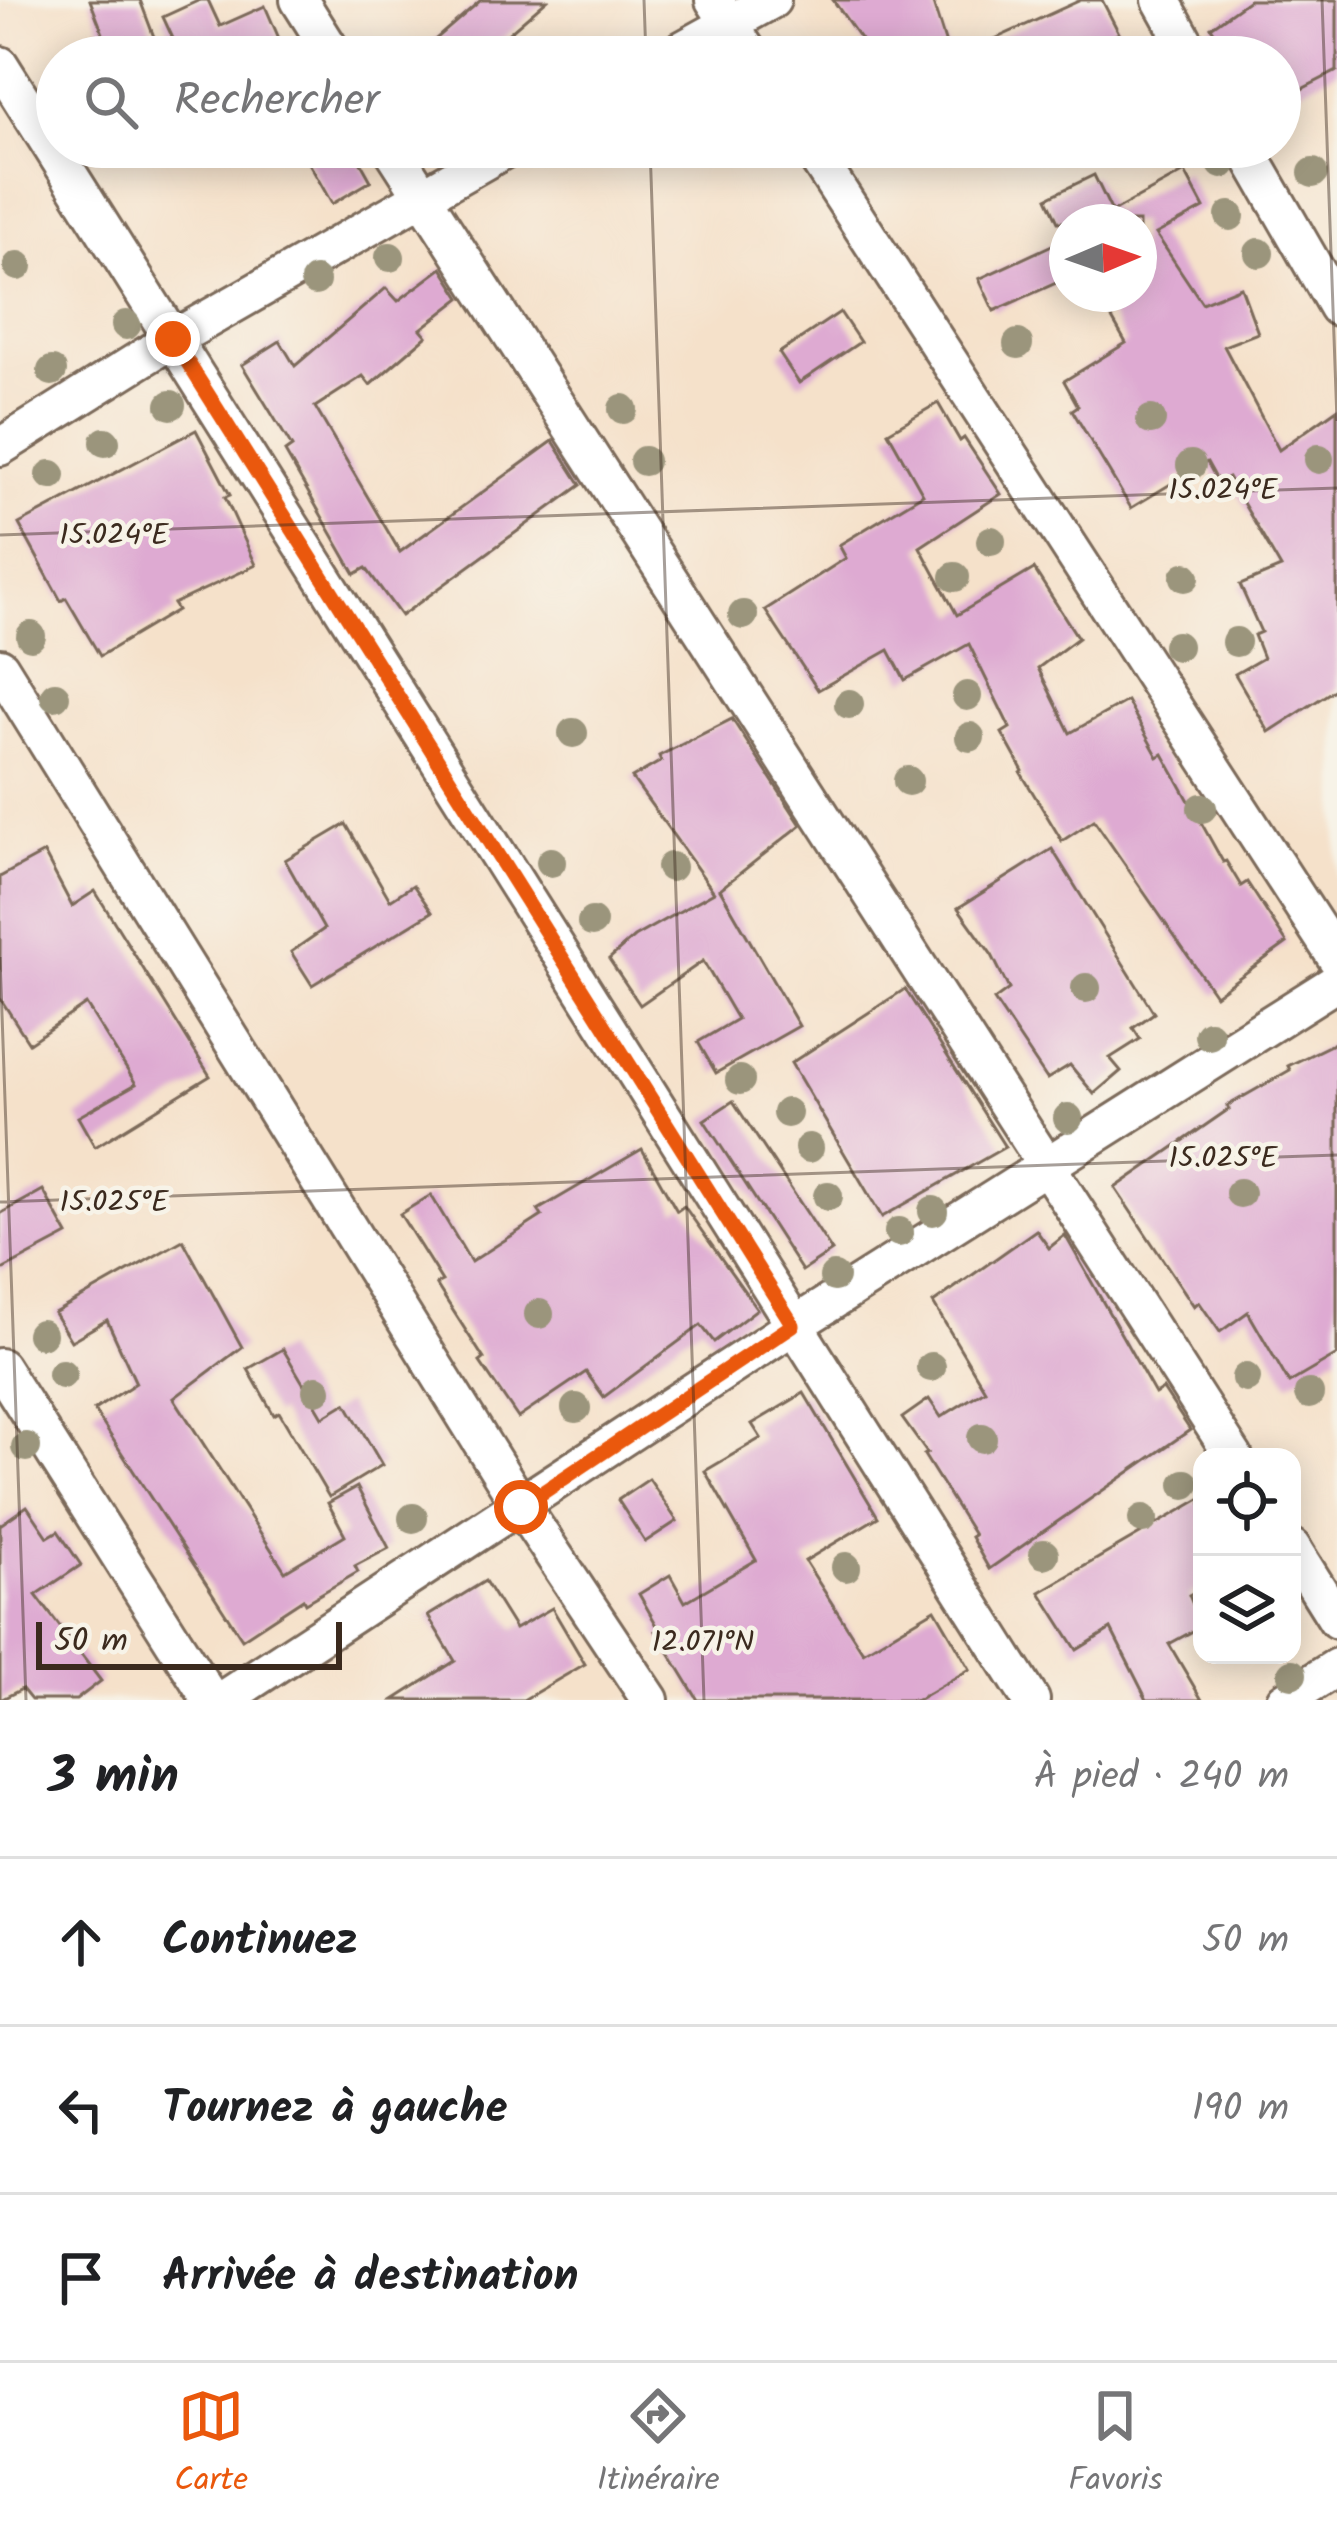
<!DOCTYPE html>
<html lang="fr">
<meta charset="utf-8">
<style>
:root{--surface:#fff;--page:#f6f6f6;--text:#202124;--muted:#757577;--line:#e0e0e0;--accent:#ea580c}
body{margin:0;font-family:Kalam,sans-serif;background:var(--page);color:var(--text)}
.controls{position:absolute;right:36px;bottom:36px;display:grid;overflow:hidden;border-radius:24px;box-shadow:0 6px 30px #0003}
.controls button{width:108px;height:108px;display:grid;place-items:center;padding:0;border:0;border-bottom:3px solid var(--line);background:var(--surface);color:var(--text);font:60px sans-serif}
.compass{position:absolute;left:1049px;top:204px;width:108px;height:108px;border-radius:50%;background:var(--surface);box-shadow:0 6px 30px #0003;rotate:88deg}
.scale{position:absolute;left:36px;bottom:30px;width:306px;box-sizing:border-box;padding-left:12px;border:6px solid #3b2a1e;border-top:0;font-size:33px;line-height:42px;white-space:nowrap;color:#3b2a1e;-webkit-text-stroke:9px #f7f3e8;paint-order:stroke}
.stop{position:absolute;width:36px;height:36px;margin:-27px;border:9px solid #ea580c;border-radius:50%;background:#fff}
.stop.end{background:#ea580c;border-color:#fff;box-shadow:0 3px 12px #0008}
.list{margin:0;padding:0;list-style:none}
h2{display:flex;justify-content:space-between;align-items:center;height:156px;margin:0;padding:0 48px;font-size:51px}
h2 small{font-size:39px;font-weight:400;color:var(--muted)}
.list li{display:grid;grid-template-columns:78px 1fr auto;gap:36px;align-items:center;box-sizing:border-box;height:168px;padding:0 48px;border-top:3px solid var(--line)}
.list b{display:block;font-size:45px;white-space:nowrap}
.list em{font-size:39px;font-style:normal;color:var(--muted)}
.icon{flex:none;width:66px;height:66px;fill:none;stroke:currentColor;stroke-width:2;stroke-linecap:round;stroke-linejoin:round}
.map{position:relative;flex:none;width:1337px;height:1700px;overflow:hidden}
.search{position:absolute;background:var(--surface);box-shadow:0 6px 30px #0003;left:36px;right:36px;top:36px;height:132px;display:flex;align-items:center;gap:30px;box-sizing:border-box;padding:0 42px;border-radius:66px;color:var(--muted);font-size:45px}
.sheet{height:660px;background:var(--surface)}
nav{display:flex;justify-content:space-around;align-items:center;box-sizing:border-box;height:168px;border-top:3px solid var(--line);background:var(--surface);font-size:33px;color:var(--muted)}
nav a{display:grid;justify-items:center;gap:6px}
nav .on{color:var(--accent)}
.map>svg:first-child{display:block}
</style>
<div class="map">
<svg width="1337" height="1700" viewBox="0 0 1337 1700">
<rect width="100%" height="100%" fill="#f7f3e8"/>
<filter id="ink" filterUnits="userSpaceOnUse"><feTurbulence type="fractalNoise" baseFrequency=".00833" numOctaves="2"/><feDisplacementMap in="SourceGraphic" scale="24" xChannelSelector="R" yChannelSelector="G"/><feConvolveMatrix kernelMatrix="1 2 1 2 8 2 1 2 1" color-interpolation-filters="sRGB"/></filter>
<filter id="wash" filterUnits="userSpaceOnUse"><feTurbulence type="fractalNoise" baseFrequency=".004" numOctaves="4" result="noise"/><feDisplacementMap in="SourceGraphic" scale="48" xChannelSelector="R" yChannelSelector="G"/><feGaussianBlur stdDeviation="2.7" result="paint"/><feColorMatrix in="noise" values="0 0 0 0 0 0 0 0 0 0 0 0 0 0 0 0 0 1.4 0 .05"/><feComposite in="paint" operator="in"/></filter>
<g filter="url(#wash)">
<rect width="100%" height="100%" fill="#f5e1ca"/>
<g id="blocks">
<g fill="#deaad2">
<path d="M90 0H140L157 45 126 57H112Z"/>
<path d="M200 0H208L220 26 265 6 287 57H149L176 45 163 17Z"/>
<path d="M481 0H547L481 57H415Z"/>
<path d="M833 0H932L950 57H873Z"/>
<path d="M1081 0H1102L1119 33 1071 57H955Z"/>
<path d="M1249 0H1337V71L1290 95 1280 75V57H1272L1267 48 1252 57H1232L1211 27Z"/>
<path d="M300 147H352L371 181 332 204Z"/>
<path d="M1185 172 1204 208 1156 234 1202 303 1241 287 1258 333 1224 346 1279 450 1337 409V688L1269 732 1235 674 1263 658 1254 635 1261 632 1240 585 1281 568 1228 477 1218 482 1207 462 1131 508 1072 410 1078 406 1064 381 1126 343 1098 294H1139V222H1058L1047 198 1094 175 1112 212Z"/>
<path d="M1067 238V278L994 311 979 279Z"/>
<path d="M442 268 461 298 421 329 427 336 370 385 363 376 315 407 400 552 553 441 581 485 401 616 366 568 355 574 285 452 292 447 242 365 280 341 295 366 386 288 398 301Z"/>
<path d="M840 312 860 342 799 383 779 353Z"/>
<path d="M938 403 960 441 964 438 1001 494 920 547 957 615 1034 569 1078 638 1038 668 1070 733 1127 701 1158 757 1163 754 1223 862 1226 861 1241 886 1247 882 1287 943 1215 995 1094 820 1062 841 1021 773 1023 771 1002 733 1010 728 969 644 905 680 889 650 818 690 765 610 846 558 839 545 923 494 888 432Z"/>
<path d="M196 430 230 495 225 497 256 565 173 604 177 610 100 656 66 598 61 601 19 524Z"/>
<path d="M732 719 801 825 720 889 799 1026 716 1073 698 1042 737 1019 703 961 640 1005 609 959 634 937 714 892 632 778 661 761 659 756Z"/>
<path d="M346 824 390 900 413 885 432 912 312 985 291 952 324 929 285 860Z"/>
<path d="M1052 849 1154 1013 1133 1028 1140 1039 1110 1058 1121 1071 1094 1094 1070 1065 1047 1079 994 1000 1009 989 992 955 958 908Z"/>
<path d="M44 853 72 906 95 891 210 1076 95 1147 78 1117 136 1084 86 1004 29 1043 0 998V877Z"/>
<path d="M905 989 1005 1147 882 1217 791 1063Z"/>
<path d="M1337 1042V1355L1289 1383 1248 1312 1220 1332 1199 1302 1194 1306 1115 1188 1229 1109 1227 1106 1290 1070 1288 1066Z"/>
<path d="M733 1101 832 1251 802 1271 704 1120Z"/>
<path d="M642 1149 677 1211 684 1206 757 1309 714 1342 701 1325 604 1397 586 1372 518 1418 480 1362 484 1359 436 1284 442 1281 400 1214 431 1195 471 1262 542 1216 538 1210Z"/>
<path d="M43 1190 68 1235 0 1271V1214Z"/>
<path d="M1036 1230 1049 1248 1065 1235 1155 1394 1163 1389 1190 1430 989 1569 971 1537 974 1535 924 1455 927 1453 902 1418 929 1399 941 1417 985 1390 933 1303Z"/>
<path d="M183 1240 242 1347 174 1398 285 1571 345 1535 328 1503 357 1487 389 1548 355 1566 358 1572 305 1603 303 1599 242 1639 94 1410 136 1383 107 1320 71 1341 54 1313Z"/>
<path d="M283 1349 323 1417 346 1403 382 1465 329 1497 279 1412 274 1415 248 1369Z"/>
<path d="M804 1393 878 1517 805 1561 863 1652 935 1609 970 1669 917 1700H698L656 1631 659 1629 639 1594 670 1575 685 1602 756 1560 705 1471 761 1438 752 1424Z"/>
<path d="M649 1479 677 1521 645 1542 618 1500Z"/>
<path d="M1202 1498V1588L1189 1595 1202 1626 1169 1644 1202 1700H1147L1111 1629 1077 1650 1040 1592Z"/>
<path d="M27 1506 48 1537 58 1531 81 1565 36 1595 101 1681 76 1700H31L22 1689 0 1700V1525Z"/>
<path d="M485 1581 515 1629 552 1608 585 1664 523 1700H394L455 1661 428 1616Z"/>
</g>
</g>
</g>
<g filter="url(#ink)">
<use href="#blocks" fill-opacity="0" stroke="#7c6a5a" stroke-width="3"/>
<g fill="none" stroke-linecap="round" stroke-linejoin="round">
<defs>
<g id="minor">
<path d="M299 0 335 57"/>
<path d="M714 0 751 57"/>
<path d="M1161 0 1193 57"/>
<path d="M669 57 772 0"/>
<path d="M0 65 1031 1700"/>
<path d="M391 147 1234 1457"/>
<path d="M810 147 1337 959"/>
<path d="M1245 147 1337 307"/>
<path d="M0 447 173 339 509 147"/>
<path d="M0 667 521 1506 650 1700"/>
<path d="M0 1367 211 1700"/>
<path d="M1292 1548 1337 1620"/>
<path d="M222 1700 793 1326 1337 982"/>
<path d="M1285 1700 1337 1667"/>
</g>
</defs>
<use href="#minor" stroke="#7c6a5a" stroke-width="42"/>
<use href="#minor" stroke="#fff" stroke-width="36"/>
</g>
<g fill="#9b957c">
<circle cx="1222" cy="164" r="15"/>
<circle cx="1313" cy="173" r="15"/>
<circle cx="1230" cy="216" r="15"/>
<circle cx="1259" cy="253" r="15"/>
<circle cx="390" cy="257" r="15"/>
<circle cx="18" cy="266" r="15"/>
<circle cx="315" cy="281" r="15"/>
<circle cx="126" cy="325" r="15"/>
<circle cx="1018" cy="344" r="15"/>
<circle cx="52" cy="371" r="15"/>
<circle cx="171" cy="405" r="15"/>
<circle cx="623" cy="409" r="15"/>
<circle cx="1151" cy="420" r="15"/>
<circle cx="105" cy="442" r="15"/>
<circle cx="1319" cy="459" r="15"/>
<circle cx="644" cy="461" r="15"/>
<circle cx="1191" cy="465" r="15"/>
<circle cx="51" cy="475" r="15"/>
<circle cx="991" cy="541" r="15"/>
<circle cx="955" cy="577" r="15"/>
<circle cx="1185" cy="577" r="15"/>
<circle cx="743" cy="615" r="15"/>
<circle cx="31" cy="636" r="15"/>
<circle cx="1236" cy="642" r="15"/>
<circle cx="1177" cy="646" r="15"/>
<circle cx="55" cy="696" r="15"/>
<circle cx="967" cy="696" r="15"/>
<circle cx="849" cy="704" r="15"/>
<circle cx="573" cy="733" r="15"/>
<circle cx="970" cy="737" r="15"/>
<circle cx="908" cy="781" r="15"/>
<circle cx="1202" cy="808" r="15"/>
<circle cx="551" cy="862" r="15"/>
<circle cx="671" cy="867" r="15"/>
<circle cx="592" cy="922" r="15"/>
<circle cx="1086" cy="988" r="15"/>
<circle cx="1209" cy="1035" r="15"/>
<circle cx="740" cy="1080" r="15"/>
<circle cx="787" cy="1113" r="15"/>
<circle cx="1068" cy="1118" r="15"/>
<circle cx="809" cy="1148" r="15"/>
<circle cx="1240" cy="1193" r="15"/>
<circle cx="828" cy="1196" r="15"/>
<circle cx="933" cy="1211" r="15"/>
<circle cx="899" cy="1232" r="15"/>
<circle cx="834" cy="1277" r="15"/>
<circle cx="539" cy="1314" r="15"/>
<circle cx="41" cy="1334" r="15"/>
<circle cx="931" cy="1367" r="15"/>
<circle cx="62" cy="1374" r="15"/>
<circle cx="1246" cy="1378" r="15"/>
<circle cx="317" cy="1390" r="15"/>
<circle cx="1309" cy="1394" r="15"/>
<circle cx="576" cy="1408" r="15"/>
<circle cx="982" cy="1438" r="15"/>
<circle cx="26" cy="1447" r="15"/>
<circle cx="1185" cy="1484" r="15"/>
<circle cx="413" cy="1518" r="15"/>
<circle cx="1143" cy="1519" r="15"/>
<circle cx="1044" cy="1554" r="15"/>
<circle cx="846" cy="1567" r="15"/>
<circle cx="1292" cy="1674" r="15"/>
</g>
</g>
<g fill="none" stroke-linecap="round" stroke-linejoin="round" filter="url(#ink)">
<path stroke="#ea580c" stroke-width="15" d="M173 339 793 1325 521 1507"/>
</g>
<path fill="none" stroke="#3b2a1e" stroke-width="3" stroke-opacity="0.45" d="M644 0 646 57M1322 0 1337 421M650 147 704 1700M0 535 1337 488M0 957 26 1700M0 1202 1337 1155"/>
<g font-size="30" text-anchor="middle" fill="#3b2a1e" stroke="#f7f3e8" stroke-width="9" stroke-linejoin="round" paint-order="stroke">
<text x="1223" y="499">15.024°E</text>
<text x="114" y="544">15.024°E</text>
<text x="1223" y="1167">15.025°E</text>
<text x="114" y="1211">15.025°E</text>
<text x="703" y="1651">12.071°N</text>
</g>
</svg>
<div class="controls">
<button><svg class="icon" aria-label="locate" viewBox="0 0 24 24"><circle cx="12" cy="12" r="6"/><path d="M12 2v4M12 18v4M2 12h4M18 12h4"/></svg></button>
<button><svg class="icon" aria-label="layers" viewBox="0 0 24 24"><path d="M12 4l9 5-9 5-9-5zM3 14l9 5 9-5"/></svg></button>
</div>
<svg class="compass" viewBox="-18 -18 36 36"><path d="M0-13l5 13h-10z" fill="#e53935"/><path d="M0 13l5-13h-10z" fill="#757577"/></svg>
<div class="scale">50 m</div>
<div class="stop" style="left:521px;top:1507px"></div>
<div class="stop end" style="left:173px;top:339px"></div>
<div class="search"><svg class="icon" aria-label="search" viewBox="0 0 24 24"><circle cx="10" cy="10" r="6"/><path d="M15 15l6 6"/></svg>Rechercher</div>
</div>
<section class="sheet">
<h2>3 min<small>À pied · 240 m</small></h2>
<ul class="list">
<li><svg class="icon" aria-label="ahead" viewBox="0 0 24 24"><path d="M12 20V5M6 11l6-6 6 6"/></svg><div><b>Continuez</b></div><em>50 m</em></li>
<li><svg class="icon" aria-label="left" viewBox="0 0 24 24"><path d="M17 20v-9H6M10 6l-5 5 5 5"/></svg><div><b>Tournez à gauche</b></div><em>190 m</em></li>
<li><svg class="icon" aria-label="arrive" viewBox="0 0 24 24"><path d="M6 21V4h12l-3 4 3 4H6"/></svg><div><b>Arrivée à destination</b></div></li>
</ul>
</section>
<nav>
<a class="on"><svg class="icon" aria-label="map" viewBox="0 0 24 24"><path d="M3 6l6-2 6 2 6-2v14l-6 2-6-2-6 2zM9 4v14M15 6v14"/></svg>Carte</a>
<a><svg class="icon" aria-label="directions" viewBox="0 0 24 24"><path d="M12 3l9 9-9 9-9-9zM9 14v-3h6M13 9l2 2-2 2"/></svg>Itinéraire</a>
<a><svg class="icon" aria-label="saved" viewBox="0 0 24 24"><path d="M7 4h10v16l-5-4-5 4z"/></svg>Favoris</a>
</nav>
